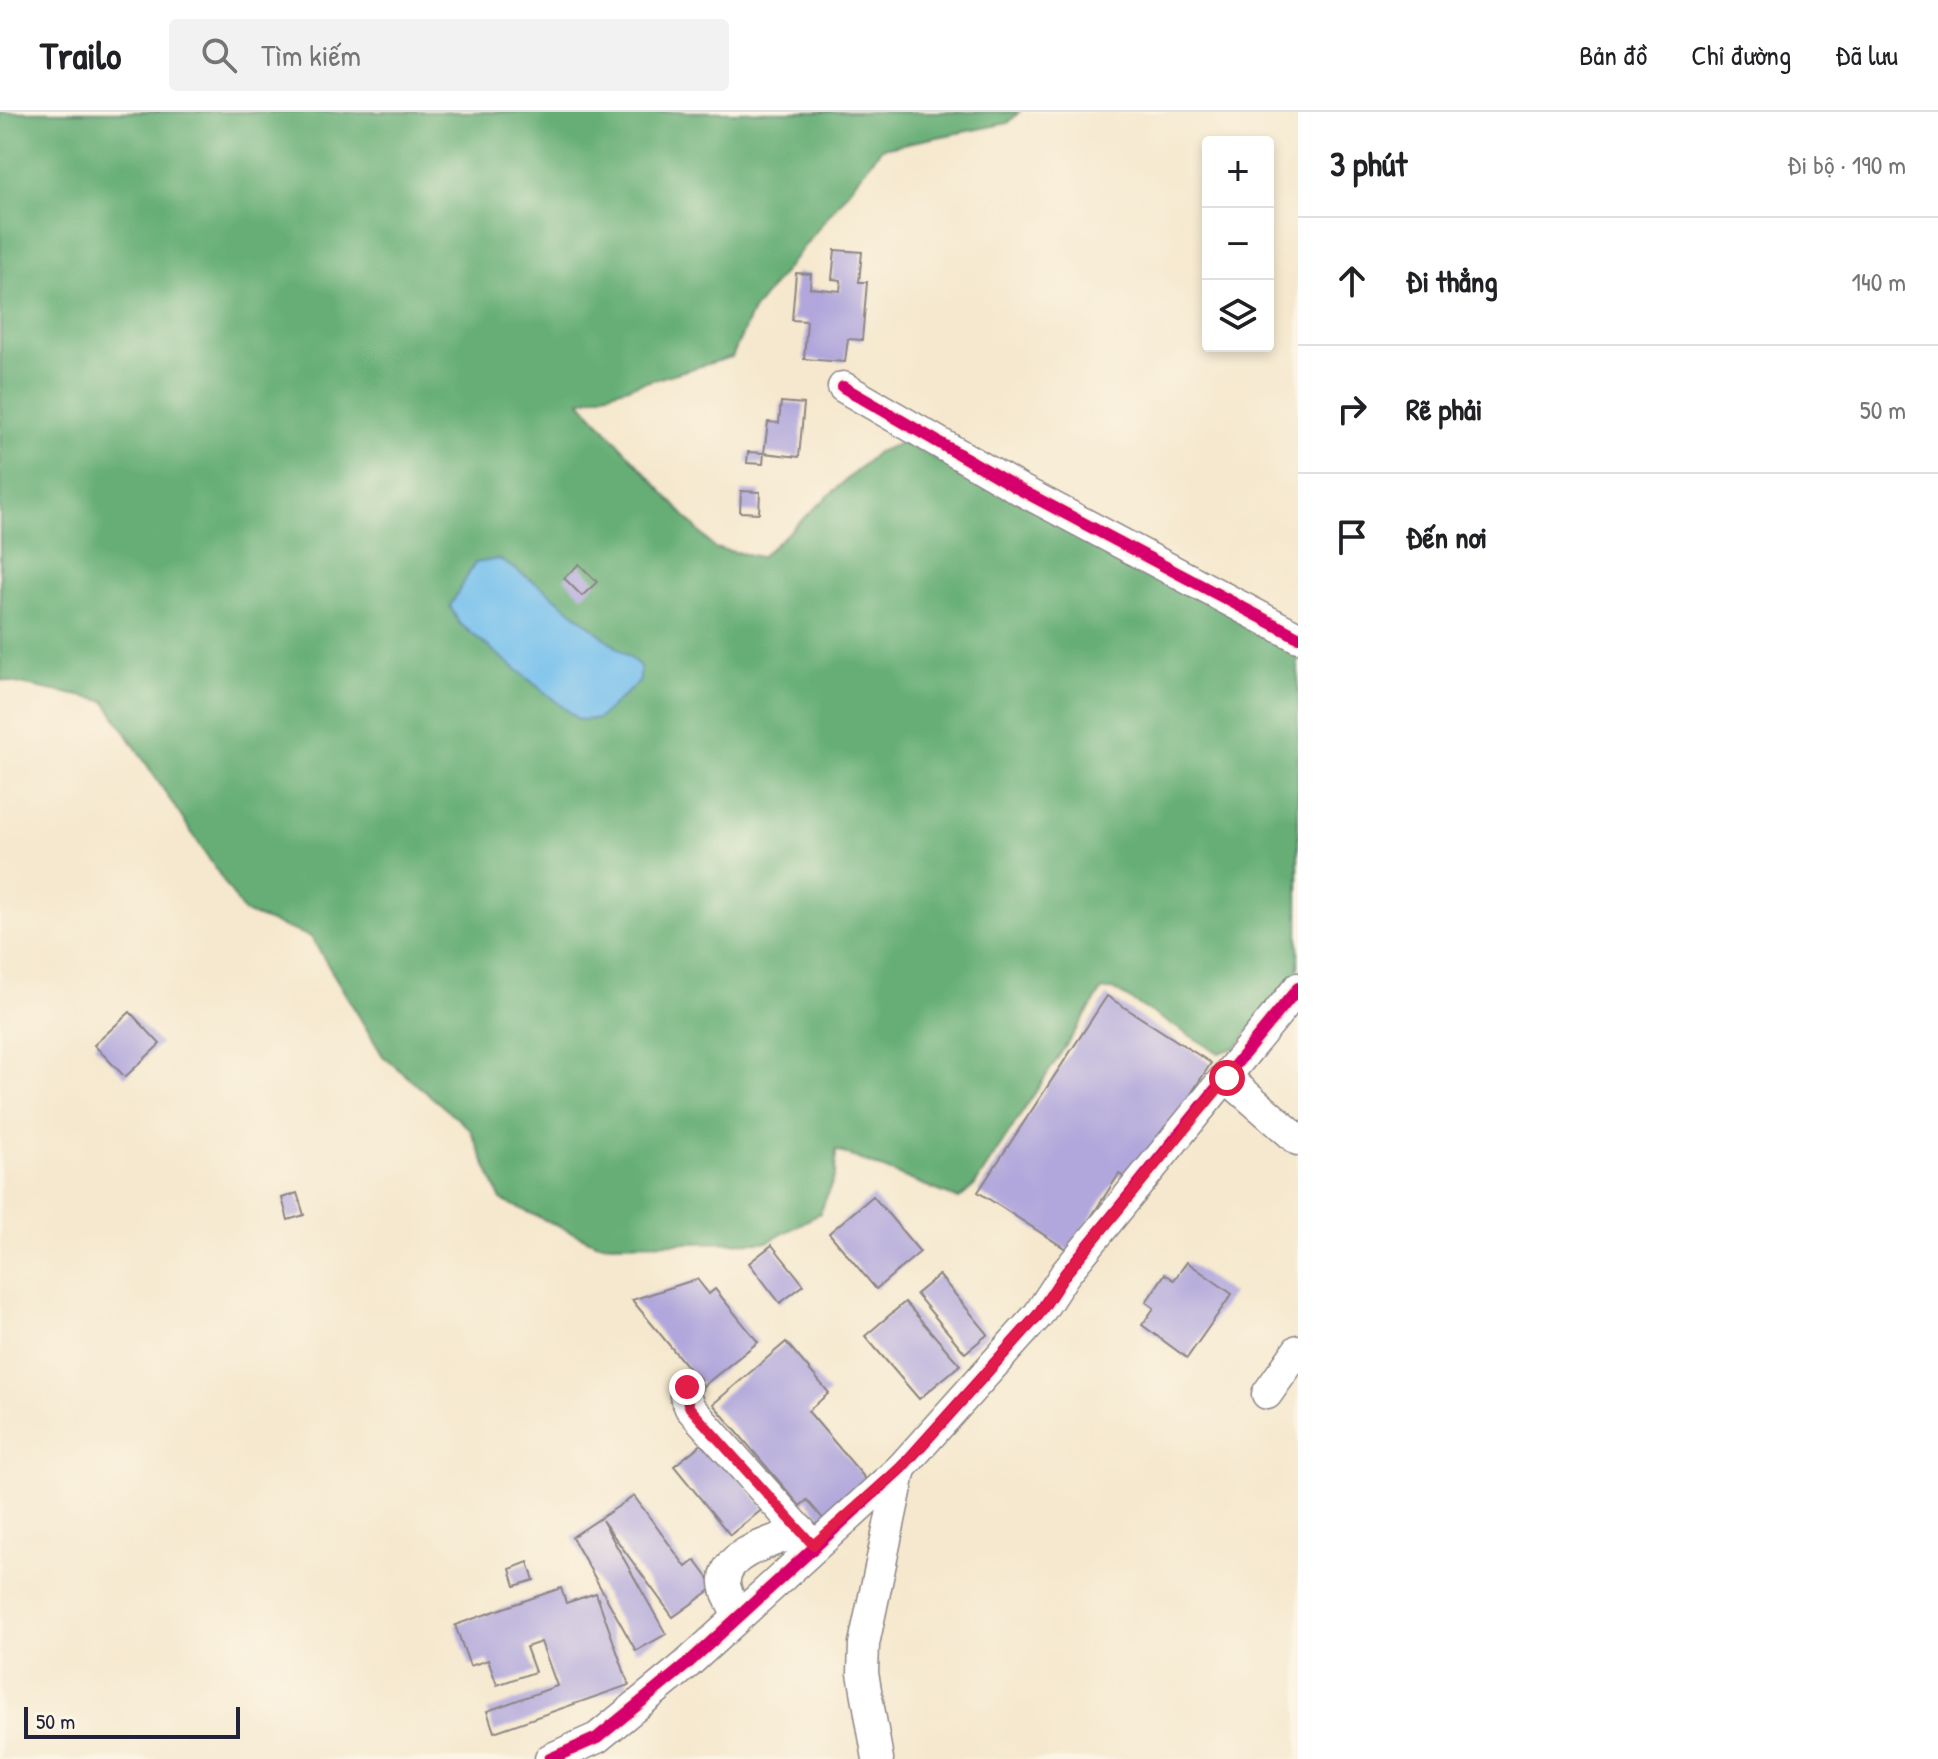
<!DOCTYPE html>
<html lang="vi">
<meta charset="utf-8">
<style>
:root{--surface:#fff;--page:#f2f2f2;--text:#202124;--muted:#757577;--line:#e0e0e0}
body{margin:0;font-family:"Patrick Hand",sans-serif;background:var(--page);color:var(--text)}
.controls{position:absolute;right:24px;top:24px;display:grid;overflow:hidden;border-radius:8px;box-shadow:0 4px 12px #0003}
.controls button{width:72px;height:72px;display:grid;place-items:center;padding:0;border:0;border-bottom:2px solid var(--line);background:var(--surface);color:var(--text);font:40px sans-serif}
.scale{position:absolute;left:24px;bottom:20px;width:216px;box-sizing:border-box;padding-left:8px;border:4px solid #22223b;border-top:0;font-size:22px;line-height:28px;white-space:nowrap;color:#22223b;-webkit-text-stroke:6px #fcf5e5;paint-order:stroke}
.stop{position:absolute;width:24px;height:24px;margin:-18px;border:6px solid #e11d48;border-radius:50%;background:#fff}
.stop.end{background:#e11d48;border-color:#fff;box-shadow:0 2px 8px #0008}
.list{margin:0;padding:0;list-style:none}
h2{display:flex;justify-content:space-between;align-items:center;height:104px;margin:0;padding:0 32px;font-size:34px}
h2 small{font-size:26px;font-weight:400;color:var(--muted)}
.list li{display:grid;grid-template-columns:52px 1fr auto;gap:24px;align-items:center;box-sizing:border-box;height:128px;padding:0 32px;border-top:2px solid var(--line)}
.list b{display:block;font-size:30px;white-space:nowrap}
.list em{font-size:26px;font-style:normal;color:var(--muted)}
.icon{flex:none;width:44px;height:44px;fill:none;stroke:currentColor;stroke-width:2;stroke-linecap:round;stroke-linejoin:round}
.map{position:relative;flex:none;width:1298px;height:1647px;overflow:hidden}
header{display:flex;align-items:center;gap:48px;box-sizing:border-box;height:112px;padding:0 40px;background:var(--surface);border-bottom:2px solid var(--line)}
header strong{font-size:38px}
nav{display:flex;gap:44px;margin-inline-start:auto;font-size:28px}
.search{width:560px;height:72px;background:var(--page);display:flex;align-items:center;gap:20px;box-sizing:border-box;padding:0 28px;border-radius:8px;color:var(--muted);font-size:30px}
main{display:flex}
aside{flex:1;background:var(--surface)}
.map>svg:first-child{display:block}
</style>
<header>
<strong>Trailo</strong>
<div class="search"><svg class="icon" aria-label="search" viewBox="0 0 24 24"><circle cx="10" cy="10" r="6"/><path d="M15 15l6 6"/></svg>Tìm kiếm</div>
<nav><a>Bản đồ</a><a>Chỉ đường</a><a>Đã lưu</a></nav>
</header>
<main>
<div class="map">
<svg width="1298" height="1647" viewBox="0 0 1298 1647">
<rect width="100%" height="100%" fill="#fcf5e5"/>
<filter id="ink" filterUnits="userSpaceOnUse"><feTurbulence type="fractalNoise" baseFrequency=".0125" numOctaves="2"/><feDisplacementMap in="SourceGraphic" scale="16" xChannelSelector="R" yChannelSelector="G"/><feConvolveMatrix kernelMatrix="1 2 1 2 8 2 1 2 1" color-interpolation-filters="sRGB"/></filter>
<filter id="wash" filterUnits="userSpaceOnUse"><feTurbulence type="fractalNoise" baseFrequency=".006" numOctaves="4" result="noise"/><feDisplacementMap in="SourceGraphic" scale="32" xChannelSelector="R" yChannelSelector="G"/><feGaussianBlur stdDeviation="1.8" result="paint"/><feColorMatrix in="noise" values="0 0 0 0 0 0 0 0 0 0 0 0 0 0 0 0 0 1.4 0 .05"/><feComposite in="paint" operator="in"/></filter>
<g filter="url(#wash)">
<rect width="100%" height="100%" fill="#f5e8ce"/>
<path fill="#66ae76" stroke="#446858" stroke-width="2" d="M0 0H1019L1008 11 882 36 752 200 732 245 580 289 714 436 761 445 877 340 903 330 1298 531V857L1237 935 1219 941 1114 878H1102L975 1073 959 1087 836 1038 835 1063 820 1101 768 1130 598 1132 501 1088 470 1017 383 944 311 825 244 800 105 589 0 568Z"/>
<path fill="#73bfed" stroke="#4a7094" stroke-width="2" d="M499 447 542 475 640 554V569L598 607 579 608 459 511 450 494 475 451Z"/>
<g id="blocks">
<g fill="#b1a7dc">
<path d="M835 138 862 140 859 170H867L862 228 848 227 845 250 804 247 807 209 792 208 796 161 811 162 810 176 840 179 841 168 832 167Z"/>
<path d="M781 290 804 292 799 345 764 341 768 310 779 311Z"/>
<path d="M748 340 764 341 763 352 747 351Z"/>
<path d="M741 379 760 380 759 401 740 400Z"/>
<path d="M579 452 597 470 582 484 564 466Z"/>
<path d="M1107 884 1211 951 1133 1071 1119 1062 1069 1139 978 1080Z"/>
<path d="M130 900 160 932 125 965 94 933Z"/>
<path d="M297 1081 304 1103 288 1108 282 1086Z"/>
<path d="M873 1084 920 1140 876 1177 829 1121Z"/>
<path d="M772 1133 804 1173 780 1191 749 1151Z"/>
<path d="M1187 1150 1232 1182 1187 1246 1142 1213 1154 1196 1146 1190 1165 1162 1174 1168Z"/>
<path d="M939 1163 988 1222 965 1241 916 1182Z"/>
<path d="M697 1167 709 1182 715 1177 758 1230 703 1274 632 1188Z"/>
<path d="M905 1190 960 1253 919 1287 865 1224Z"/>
<path d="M786 1230 829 1281 808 1299 870 1372 826 1410 807 1388 800 1394 713 1292Z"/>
<path d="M708 1327 764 1396 730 1423 674 1354Z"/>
<path d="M634 1384 686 1455 695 1448 715 1475 673 1505 602 1408 666 1522 636 1539 572 1425Z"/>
<path d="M528 1450 534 1468 515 1474 510 1457Z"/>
<path d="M561 1476 566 1491 596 1481 629 1573 494 1620 487 1599 557 1574 541 1530 526 1535 535 1560 497 1573 488 1548 470 1554 455 1513Z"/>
</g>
</g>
</g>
<g filter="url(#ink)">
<use href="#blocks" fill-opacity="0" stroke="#8c8584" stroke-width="2"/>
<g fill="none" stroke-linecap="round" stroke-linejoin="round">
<defs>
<g id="minor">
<path d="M843 275 1019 377 1298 525"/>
<path d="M1227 966 1298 1028"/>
<path d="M687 1275 685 1284 690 1296 813 1433"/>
<path d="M1267 1282 1298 1238"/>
<path d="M737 1504C733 1493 724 1479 725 1468 726 1439 779 1428 801 1419"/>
<path d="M550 1647 597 1626 686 1553 901 1356 1038 1203 1065 1162 1298 876"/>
<path d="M878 1647 863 1561 864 1532 901 1356"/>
</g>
</defs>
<use href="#minor" stroke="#8c8584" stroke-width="33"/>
<use href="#minor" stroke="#fff" stroke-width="30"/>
<defs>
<g id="cycleway">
<path d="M843 275 1019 377 1298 525"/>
<path d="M550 1647 597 1626 686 1553 901 1356 1038 1203 1065 1162 1298 876"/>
</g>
</defs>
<use href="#cycleway" stroke="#fcf5e5" stroke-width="17"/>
<use href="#cycleway" stroke="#d6006c" stroke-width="12"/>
</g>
</g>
<g fill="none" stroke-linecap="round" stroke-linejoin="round" filter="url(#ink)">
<path stroke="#e11d48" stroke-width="10" d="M687 1275 685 1284 690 1296 813 1433 901 1356 1038 1203 1065 1162 1227 966"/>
</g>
</svg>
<div class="controls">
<button>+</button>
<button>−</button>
<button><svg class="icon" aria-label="layers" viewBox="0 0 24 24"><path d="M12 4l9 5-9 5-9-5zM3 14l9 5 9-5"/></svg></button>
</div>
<div class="scale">50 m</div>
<div class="stop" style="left:1227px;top:966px"></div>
<div class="stop end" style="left:687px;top:1275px"></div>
</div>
<aside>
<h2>3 phút<small>Đi bộ · 190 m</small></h2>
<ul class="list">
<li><svg class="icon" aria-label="ahead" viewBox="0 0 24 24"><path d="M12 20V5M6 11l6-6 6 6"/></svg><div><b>Đi thẳng</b></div><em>140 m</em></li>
<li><svg class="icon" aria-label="right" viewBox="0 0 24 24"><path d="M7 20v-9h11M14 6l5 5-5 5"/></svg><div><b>Rẽ phải</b></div><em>50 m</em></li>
<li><svg class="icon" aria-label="arrive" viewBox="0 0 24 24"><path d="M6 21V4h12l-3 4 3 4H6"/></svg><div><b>Đến nơi</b></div></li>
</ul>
</aside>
</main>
